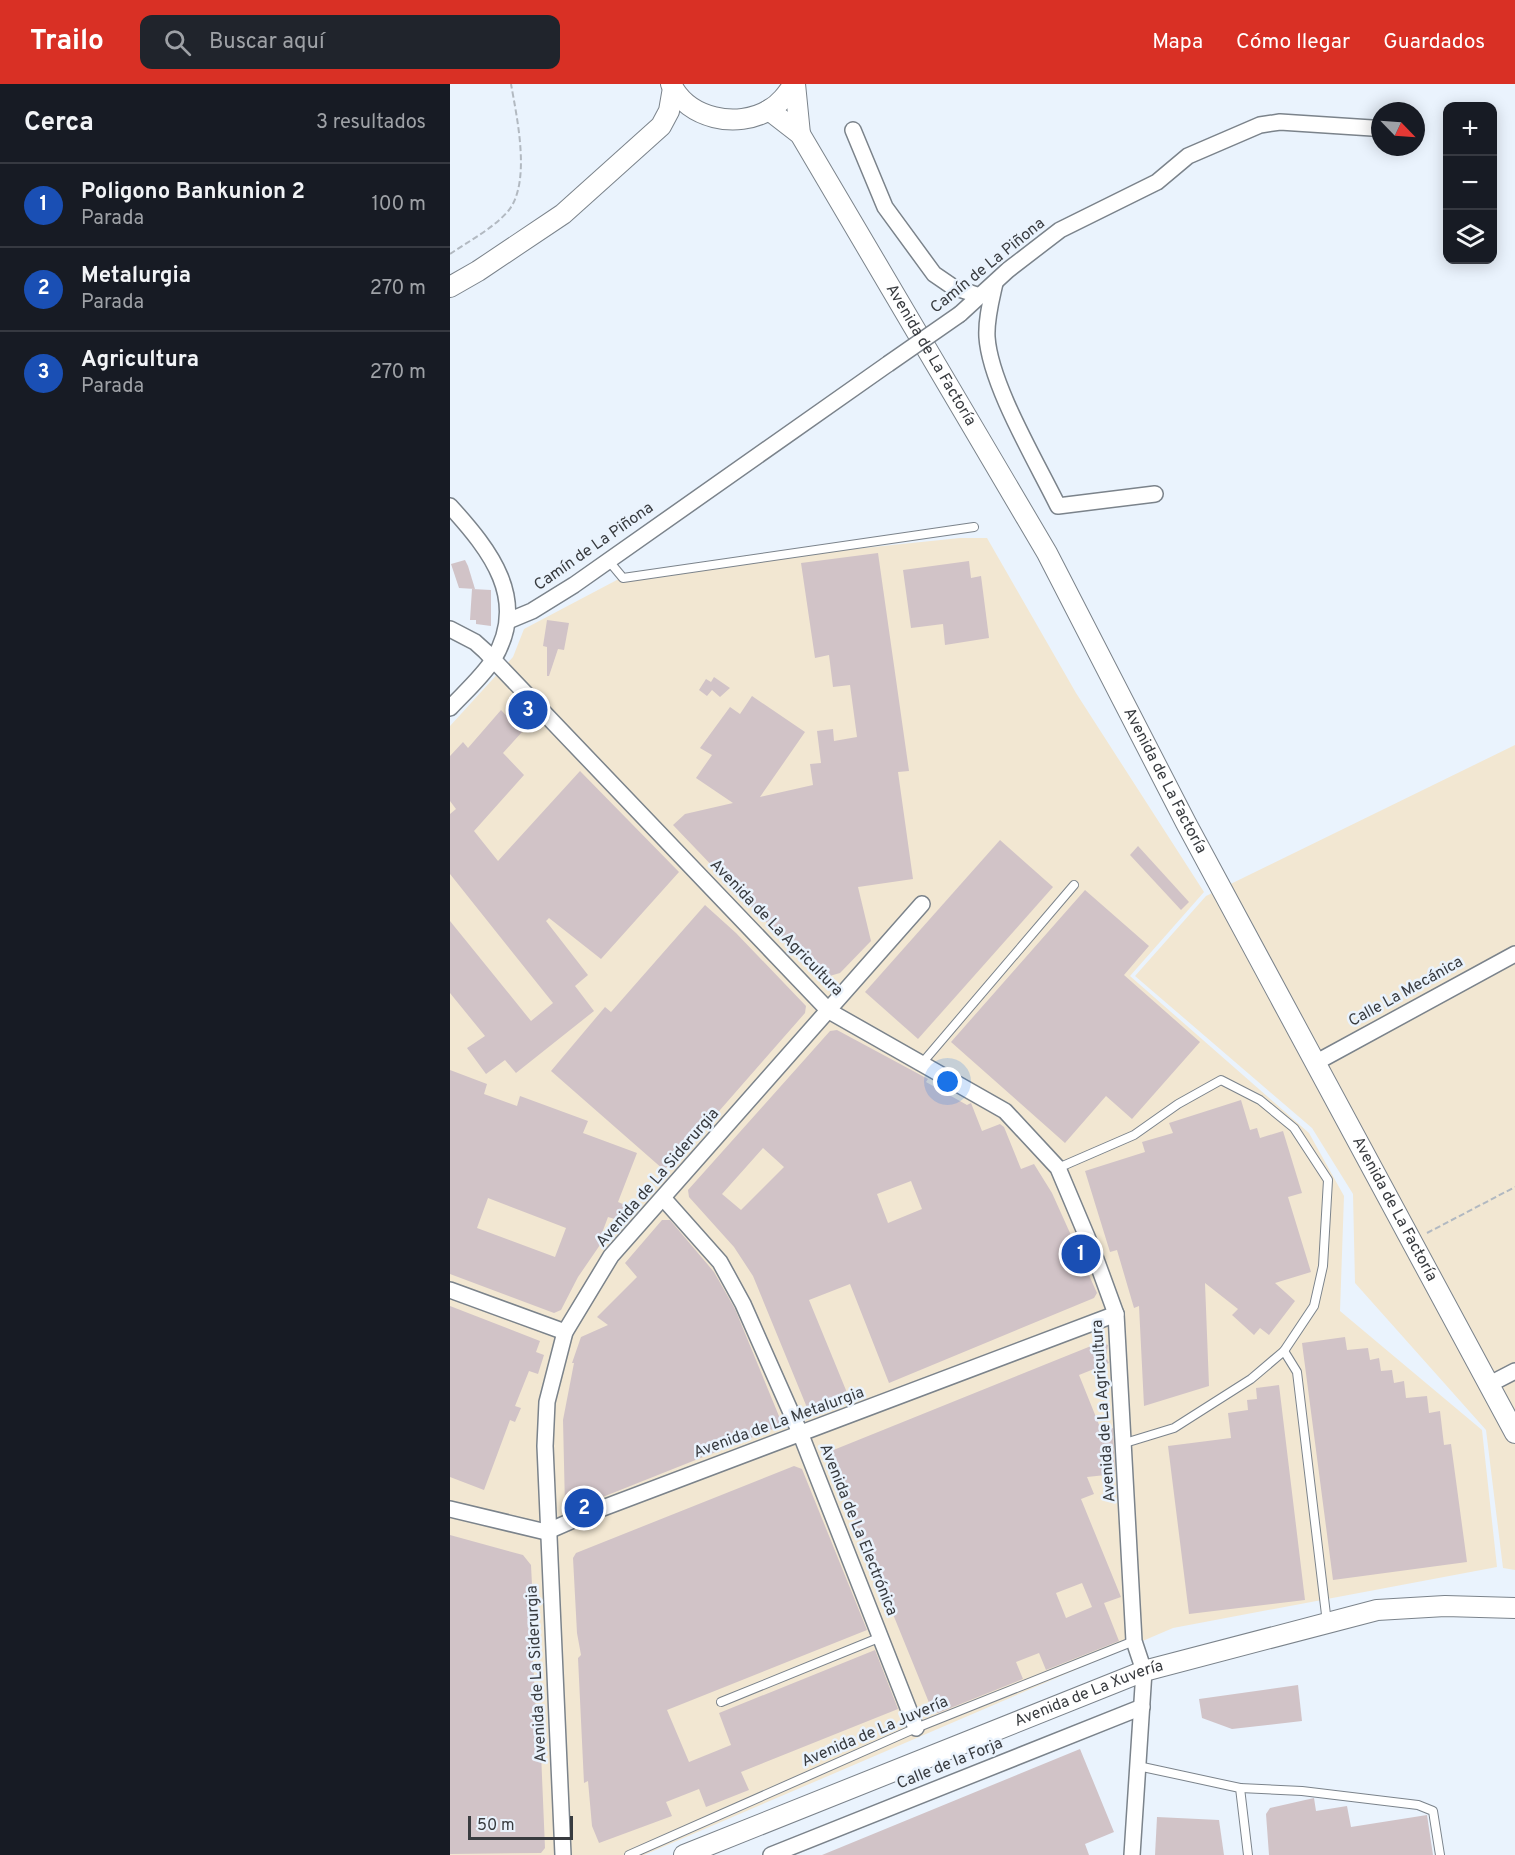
<!DOCTYPE html>
<html lang="es">
<meta charset="utf-8">
<style>
:root{--surface:#171b24;--page:#20242c;--text:#f1f3f6;--muted:#9ea1a6;--line:#363941;--accent:#d93025}
body{margin:0;font-family:Overpass,sans-serif;background:var(--page);color:var(--text)}
.controls{position:absolute;right:18px;top:18px;display:grid;overflow:hidden;border-radius:12px;box-shadow:0 3px 15px #0003}
.controls button{width:54px;height:54px;display:grid;place-items:center;padding:0;border:0;border-bottom:2px solid var(--line);background:var(--surface);color:var(--text);font:30px sans-serif}
.compass{position:absolute;left:921px;top:18px;width:54px;height:54px;border-radius:50%;background:var(--surface);box-shadow:0 3px 15px #0003;rotate:115deg}
.scale{position:absolute;left:18px;bottom:15px;width:105px;box-sizing:border-box;padding-left:6px;border:3px solid #383b3f;border-top:0;font-size:16px;line-height:21px;white-space:nowrap;color:#383b3f;-webkit-text-stroke:4px #eaf3fd;paint-order:stroke}
.you{position:absolute;left:498px;top:998px;width:21px;height:21px;margin:-15px;border:4px solid #fff;border-radius:50%;background:#1a73e8;box-shadow:0 0 0 9px #1a73e833}
.badge{display:grid;place-items:center;width:39px;height:39px;border-radius:50%;background:var(--accent);color:#fff;font-size:20px;font-weight:700}
.pin{position:absolute;translate:-50% -50%;border:3px solid #fff;box-shadow:0 2px 6px #0006}
.list{margin:0;padding:0;list-style:none}
h2{display:flex;justify-content:space-between;align-items:center;height:78px;margin:0;padding:0 24px;font-size:26px}
h2 small{font-size:20px;font-weight:400;color:var(--muted)}
.list li{display:grid;grid-template-columns:39px 1fr auto;gap:18px;align-items:center;box-sizing:border-box;height:84px;padding:0 24px;border-top:2px solid var(--line)}
.list b{display:block;font-size:22px;white-space:nowrap}
.list p{margin:0;font-size:20px;white-space:nowrap;color:var(--muted)}
.list em{font-size:20px;font-style:normal;color:var(--muted)}
.icon{flex:none;width:33px;height:33px;fill:none;stroke:currentColor;stroke-width:2;stroke-linecap:round;stroke-linejoin:round}
.map{position:relative;flex:none;width:1065px;height:1771px;overflow:hidden}
header{display:flex;align-items:center;gap:36px;box-sizing:border-box;height:84px;padding:0 30px;background:var(--accent);color:#fff}
header strong{font-size:28px}
nav{display:flex;gap:33px;margin-inline-start:auto;font-size:21px}
.search{width:420px;height:54px;background:var(--page);display:flex;align-items:center;gap:15px;box-sizing:border-box;padding:0 21px;border-radius:12px;color:var(--muted);font-size:22px}
main{display:flex}
aside{flex:1;background:var(--surface)}
.map>svg:first-child{display:block}
</style>
<header>
<strong>Trailo</strong>
<div class="search"><svg class="icon" aria-label="search" viewBox="0 0 24 24"><circle cx="10" cy="10" r="6"/><path d="M15 15l6 6"/></svg>Buscar aquí</div>
<nav><a>Mapa</a><a>Cómo llegar</a><a>Guardados</a></nav>
</header>
<main>
<aside>
<h2>Cerca<small>3 resultados</small></h2>
<ul class="list">
<li><span class="badge" style="background:#1a4fb4">1</span><div><b>Poligono Bankunion 2</b><p>Parada</p></div><em>100 m</em></li>
<li><span class="badge" style="background:#1a4fb4">2</span><div><b>Metalurgia</b><p>Parada</p></div><em>270 m</em></li>
<li><span class="badge" style="background:#1a4fb4">3</span><div><b>Agricultura</b><p>Parada</p></div><em>270 m</em></li>
</ul>
</aside>
<div class="map">
<svg width="1065" height="1771" viewBox="0 0 1065 1771">
<rect width="100%" height="100%" fill="#eaf3fd"/>
<g fill="#f2e7d2">
<path d="M510 454H537L626 609 754 808 680 892 859 1049 894 1112 890 1227 1032 1346 1047 1483 723 1544 194 1771H0V642L63 573 74 545 182 488Z"/>
<path d="M1065 661V1486L1053 1484 1036 1346 905 1199 903 1110 862 1044 685 892 756 812Z"/>
</g>
<g fill="#d1c3c7" fill-rule="evenodd">
<path d="M428 469 459 687 448 688 463 795 408 803 421 857 390 889 376 893 362 886 223 741 235 730 283 719 246 694 262 671 250 664 280 623 290 630 302 612 355 648 310 713 363 701 360 680 371 679 367 647 383 645 384 657 407 653 400 601 383 603 379 571 365 574 351 479Z"/>
<path d="M15 476 18 482 25 505 9 504 1 480Z"/>
<path d="M519 477 521 494 531 492 539 554 495 561 493 540 461 544 453 486Z"/>
<path d="M22 505 41 506V542L26 540V536H20Z"/>
<path d="M97 536 119 539 114 566 108 565 99 592H97V563L93 562Z"/>
<path d="M264 593 280 604 270 613 262 606 257 612 249 606 256 595 261 598Z"/>
<path d="M51 626 72 648 53 669 74 691 24 747 48 777 130 687 229 788 151 875 99 834 96 837 138 891 125 902 144 927 66 989 55 976 36 990 17 964 35 952 0 909V837L81 937 103 919 0 790V730L6 725 0 717V672L13 658 18 664Z"/>
<path d="M550 756 603 803 468 955 415 908Z"/>
<path d="M688 762 739 818 731 826 680 771Z"/>
<path d="M635 806 699 862 674 891 750 958 682 1035 656 1012 615 1059 501 958Z"/>
<path d="M255 821 286 849 356 922 355 929 270 1026 214 1086 101 987 155 923 161 928Z"/>
<path d="M387 946 478 995 476 998 517 1021 521 1019 532 1047 550 1040 554 1043 571 1085 584 1080 602 1109 647 1209 644 1214 439 1299 400 1200 359 1216 400 1316 366 1329 358 1326 303 1192 284 1163 239 1113 238 1106 380 947ZM313 1064 334 1083 291 1126 272 1110ZM461 1097 472 1125 438 1139 427 1110Z"/>
<path d="M0 986 37 1000 34 1010 67 1022 70 1012 138 1037 133 1049 187 1069 168 1118 182 1124 171 1137 158 1133 149 1157 152 1158 128 1193 111 1226 104 1229 0 1190ZM38 1114 116 1144 105 1173 27 1144Z"/>
<path d="M791 1016 800 1046 807 1044 810 1054 833 1047 852 1109 838 1113 861 1188 825 1199 845 1217 819 1251 810 1244 804 1251 782 1231 788 1225 755 1199 759 1302 694 1322 689 1222 684 1224 667 1166 660 1168 635 1087 695 1068 692 1058 723 1049 719 1039Z"/>
<path d="M212 1136H220L264 1188 285 1225 331 1337 326 1344 120 1426 115 1423 113 1336 124 1279H122L131 1253 158 1241 147 1233 187 1193 175 1179Z"/>
<path d="M0 1222 90 1257 86 1268 94 1271 88 1290 79 1287 65 1322 71 1324 65 1338 60 1336 34 1406 0 1393Z"/>
<path d="M895 1253 897 1266 918 1264 920 1276 929 1274 931 1287 942 1286 944 1299 954 1297 956 1314 977 1312 979 1329 990 1327 994 1361 1001 1360 1017 1478 883 1496 852 1259Z"/>
<path d="M651 1258 658 1261 656 1273 659 1279 629 1291 652 1348 663 1344 665 1390 637 1393 644 1410 631 1415 671 1513 654 1519 669 1557 596 1586 589 1569 566 1578 573 1595 488 1629 482 1626 379 1373 381 1367ZM632 1499 642 1523 616 1534 606 1509Z"/>
<path d="M829 1301 855 1516 739 1530 718 1362 781 1354 778 1329 798 1326 797 1316 807 1315 806 1304Z"/>
<path d="M344 1382 352 1385 417 1546 217 1626 239 1678 281 1661 269 1629 425 1566 448 1625 291 1688 299 1706 256 1723 249 1705 216 1718 222 1732 149 1759 142 1742 138 1697 134 1699 128 1574 131 1571 127 1549 123 1474 126 1469Z"/>
<path d="M0 1451 73 1471 81 1481 85 1561H82L87 1645H90L95 1764 91 1769 0 1770Z"/>
<path d="M848 1601 852 1637 782 1645 752 1634 749 1615Z"/>
<path d="M630 1665 664 1748 635 1760 639 1771H372Z"/>
<path d="M864 1714 866 1727 897 1722 901 1743 977 1731 983 1771H819L816 1730 820 1724Z"/>
<path d="M707 1733 769 1736 774 1771H705Z"/>
</g>
<g fill="none" stroke-linecap="round" stroke-linejoin="round">
<defs>
<g id="service">
<path d="M158 476 173 494 524 443"/>
<path d="M473 978 624 801"/>
<path d="M608 1084 684 1051 728 1020 771 996 810 1016 844 1044 878 1096 873 1182 864 1222 834 1267 801 1295 724 1344 675 1359"/>
<path d="M834 1267 847 1288 877 1539"/>
<path d="M271 1618 431 1553"/>
<path d="M688 1682 790 1704 798 1771"/>
<path d="M790 1704 852 1707 968 1721 983 1727 990 1771"/>
<path d="M179 1771 466 1644 684 1557"/>
</g>
<g id="minor">
<path d="M403 46 435 123 484 190 503 203 530 212"/>
<path d="M545 199C541 217 536 235 537 253 540 300 586 377 608 422L705 410"/>
<path d="M510 230 558 186 610 146 707 98 738 72 810 41 830 38 922 44"/>
<path d="M0 422C40 466 80 516 43 576 32 593 14 609 0 624"/>
<path d="M58 537 82 527 124 501 438 280"/>
<path d="M0 545 25 558 35 567 379 927 555 1027 608 1084 643 1167 666 1230 684 1557 694 1587 682 1771"/>
<path d="M865 979 1065 870"/>
<path d="M214 1115 270 1178 293 1220 351 1351 466 1644"/>
<path d="M0 1206 115 1248"/>
<path d="M1038 1301 1065 1287"/>
<path d="M0 1425 96 1448 137 1430 666 1230"/>
<path d="M113 1771 95 1362 97 1318 115 1248 161 1172 472 820"/>
<path d="M321 1771 692 1623"/>
</g>
<g id="tertiary">
<path d="M221 0C238 35 287 45 319 26 330 20 337 10 344 0"/>
<path d="M345 0 350 50"/>
<path id="s1" d="M319 26 350 50 597 469 736 739 1065 1349"/>
<path d="M0 203 28 187 113 130 211 42 219 27 223 4"/>
<path id="s2" d="M234 1771 694 1587 927 1526 995 1522 1065 1524"/>
</g>
</defs>
<use href="#service" stroke="#7b838b" stroke-width="10"/>
<use href="#minor" stroke="#7b838b" stroke-width="18"/>
<use href="#tertiary" stroke="#7b838b" stroke-width="22"/>
<g stroke="#b2b9c1" stroke-width="2" stroke-dasharray="6 3" stroke-linecap="butt">
<path d="M0 170C19 157 44 144 59 126 81 97 67 34 61 0"/>
<path d="M977 1149 1065 1103"/>
</g>
<use href="#service" stroke="#fff" stroke-width="8"/>
<use href="#minor" stroke="#fff" stroke-width="15"/>
<use href="#tertiary" stroke="#fff" stroke-width="20"/>
<defs>
<path id="minor-bridge" d="M438 280 510 230"/>
</defs>
<use href="#minor-bridge" stroke="#7b838b" stroke-width="18" stroke-linecap="butt"/>
<use href="#minor-bridge" stroke="#fff" stroke-width="15"/>
</g>
<g text-anchor="middle" dominant-baseline="central" stroke-width="5" stroke-linejoin="round" paint-order="stroke">
<g font-size="16" fill="#383b3f" stroke="#eaf3fd">
<text transform="translate(538 182) rotate(-39)">Camín de La Piñona</text>
<text stroke="none"><textPath href="#s1" startOffset="296">Avenida de La Factoría</textPath></text>
<text transform="translate(144 463) rotate(-35)">Camín de La Piñona</text>
<text stroke="none"><textPath href="#s1" startOffset="782">Avenida de La Factoría</textPath></text>
<text transform="translate(326 844) rotate(46)">Avenida de La Agricultura</text>
<text transform="translate(956 908) rotate(-29)">Calle La Mecánica</text>
<text transform="translate(208 1094) rotate(-49)">Avenida de La Siderurgia</text>
<text stroke="none"><textPath href="#s1" startOffset="1268">Avenida de La Factoría</textPath></text>
<text transform="translate(654 1327) rotate(-94)">Avenida de La Agricultura</text>
<text transform="translate(329 1339) rotate(-20)">Avenida de La Metalurgia</text>
<text transform="translate(408 1446) rotate(68)">Avenida de La Electrónica</text>
<text transform="translate(87 1590) rotate(-93)">Avenida de La Siderurgia</text>
<text stroke="none"><textPath href="#s2" startOffset="436">Avenida de La Xuvería</textPath></text>
<text transform="translate(425 1648) rotate(-23)">Avenida de La Juvería</text>
<text transform="translate(500 1680) rotate(-22)">Calle de la Forja</text>
</g>
</g>
</svg>
<div class="controls">
<button>+</button>
<button>−</button>
<button><svg class="icon" aria-label="layers" viewBox="0 0 24 24"><path d="M12 4l9 5-9 5-9-5zM3 14l9 5 9-5"/></svg></button>
</div>
<svg class="compass" viewBox="-18 -18 36 36"><path d="M0-13l5 13h-10z" fill="#e53935"/><path d="M0 13l5-13h-10z" fill="#9ea1a6"/></svg>
<div class="scale">50 m</div>
<div class="you"></div>
<div class="pin badge" style="left:631px;top:1170px;background:#1a4fb4">1</div>
<div class="pin badge" style="left:134px;top:1424px;background:#1a4fb4">2</div>
<div class="pin badge" style="left:78px;top:626px;background:#1a4fb4">3</div>
</div>
</main>
